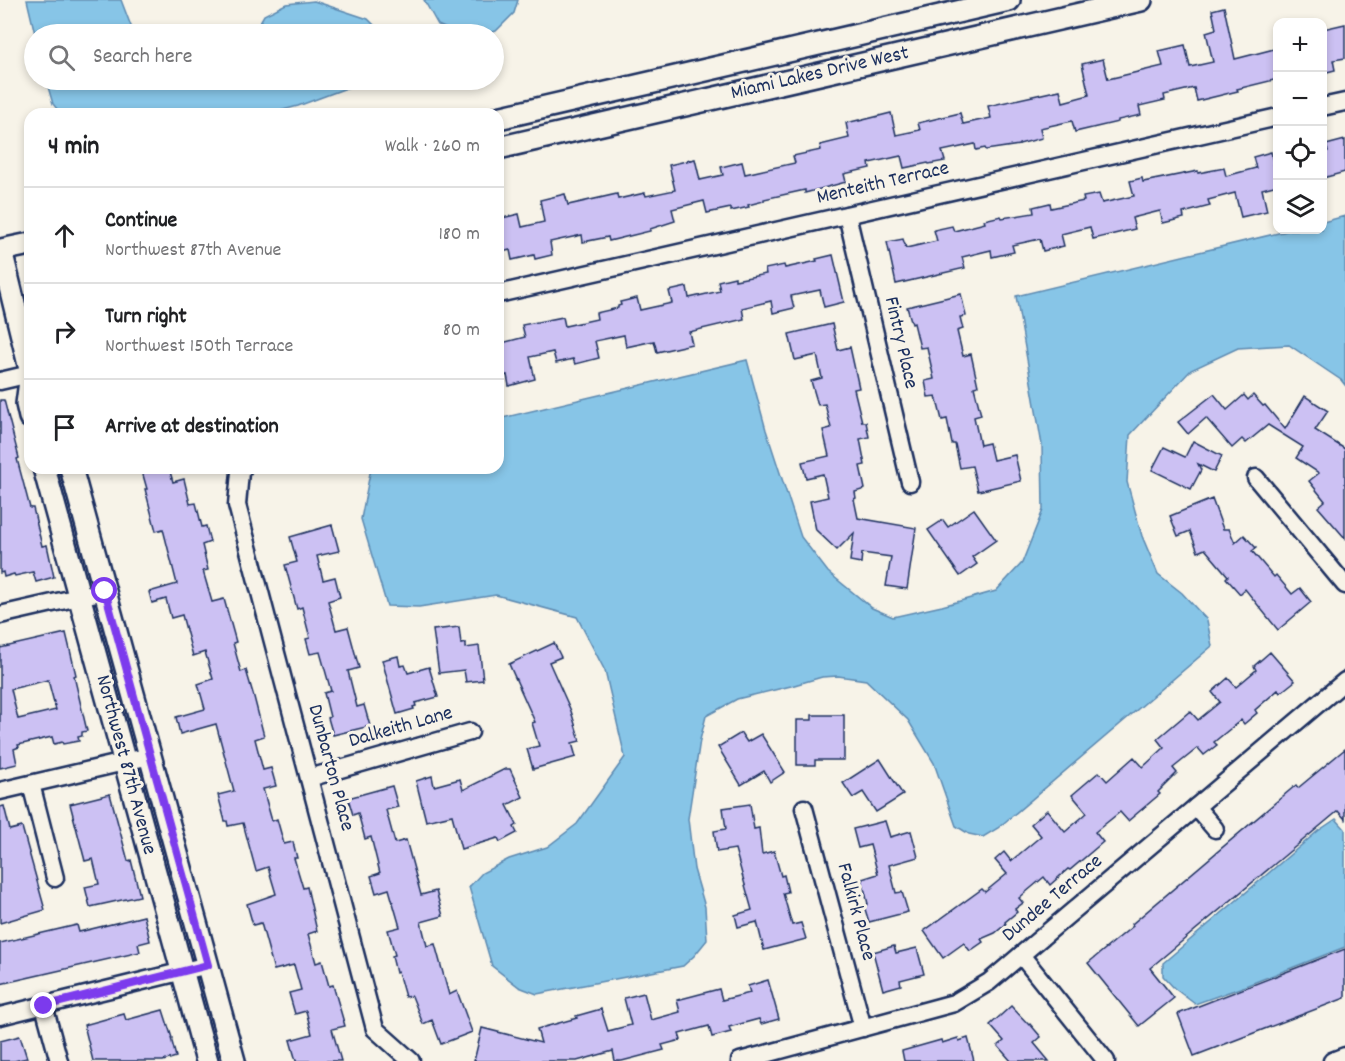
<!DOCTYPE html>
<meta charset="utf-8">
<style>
:root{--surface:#fff;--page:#f2f2f2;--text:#202124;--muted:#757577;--line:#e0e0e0}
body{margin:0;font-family:Dekko,sans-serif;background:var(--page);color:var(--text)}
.controls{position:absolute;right:18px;top:18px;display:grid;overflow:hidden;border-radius:12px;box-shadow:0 3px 9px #0003}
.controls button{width:54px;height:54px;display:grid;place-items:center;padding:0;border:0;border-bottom:2px solid var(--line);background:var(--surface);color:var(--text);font:30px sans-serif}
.stop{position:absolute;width:18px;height:18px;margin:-14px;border:4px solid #7c3aed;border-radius:50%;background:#fff}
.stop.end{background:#7c3aed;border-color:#fff;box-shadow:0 2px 6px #0008}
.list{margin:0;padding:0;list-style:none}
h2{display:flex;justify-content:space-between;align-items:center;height:78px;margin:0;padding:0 24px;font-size:26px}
h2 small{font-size:20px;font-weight:400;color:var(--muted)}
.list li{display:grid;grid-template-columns:39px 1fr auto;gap:18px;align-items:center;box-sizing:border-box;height:96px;padding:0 24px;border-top:2px solid var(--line)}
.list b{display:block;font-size:22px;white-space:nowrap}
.list p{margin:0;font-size:20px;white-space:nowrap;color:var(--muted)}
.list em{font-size:20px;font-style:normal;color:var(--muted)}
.icon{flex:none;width:33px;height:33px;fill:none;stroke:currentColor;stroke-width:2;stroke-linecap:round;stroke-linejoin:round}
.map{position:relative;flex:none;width:1345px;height:1061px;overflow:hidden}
.search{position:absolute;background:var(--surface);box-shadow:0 3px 9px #0003;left:24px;top:24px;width:480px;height:66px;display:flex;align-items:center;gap:15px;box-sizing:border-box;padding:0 21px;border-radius:33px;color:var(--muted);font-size:22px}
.panel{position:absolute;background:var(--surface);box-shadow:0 3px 9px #0003;left:24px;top:108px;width:480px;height:366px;border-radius:18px}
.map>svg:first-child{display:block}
</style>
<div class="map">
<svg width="1345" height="1061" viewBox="0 0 1345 1061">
<rect width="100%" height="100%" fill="#f7f3e8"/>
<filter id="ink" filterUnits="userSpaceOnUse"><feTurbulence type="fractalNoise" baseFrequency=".0167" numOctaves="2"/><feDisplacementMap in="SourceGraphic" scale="12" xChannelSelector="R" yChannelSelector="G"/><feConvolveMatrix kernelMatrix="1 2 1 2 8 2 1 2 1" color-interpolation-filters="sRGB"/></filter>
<g filter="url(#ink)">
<g fill="#87c5e7" stroke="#5c89b0" stroke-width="1.5">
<path d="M27 0H121L134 34H35Z"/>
<path d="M424 0H518L514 13 496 31 485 34H458L438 25Z"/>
<path d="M314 1 368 19 383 34H253L264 15 286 4Z"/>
<path d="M46 80H368L298 106 268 114H61L53 104Z"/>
<path d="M1345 216V385L1341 380 1289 345 1238 348 1191 370 1130 435 1127 482 1142 536 1158 574 1182 593 1207 620 1212 646 998 828 983 837 969 834 956 826 934 763 908 720 866 680 838 676 822 677 791 686 737 699 706 716 700 740 688 819 694 869 705 907 707 940 694 956 683 966 537 994 519 987 492 966 469 887 482 873 509 859 547 847 577 824 625 757 605 671 577 617 496 595 419 607 387 606 361 519 370 473 373 468H498V419L747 360 766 430 801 537 828 572 872 608 893 617 942 606 996 591 1022 563 1043 510 1042 445 1016 296 1291 230H1322L1323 222Z"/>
<path d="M1336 819 1345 829V947L1240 988 1195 1004 1174 988 1163 976V963L1318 831Z"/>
</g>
<g fill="#ccc1f3" stroke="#1b2f5e" stroke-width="1.5" fill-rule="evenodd">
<path d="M1224 7 1235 59 1278 48V79L1237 89 1238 91 1197 101 1194 88 1164 95 1165 100 1139 106 1141 115 1118 120V122L1075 132 1072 121 1040 128 1042 138 1019 144V145L986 150 985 148 976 150 975 144 942 151 945 161 929 164 928 163 904 168 901 156 869 163 870 168 844 174 846 182 805 193V190L764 199V201L748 205 749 207 731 211V208L707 213 704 201 672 209 675 221 650 229V231L609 241 608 237 583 242 582 235 550 242 552 255 535 259 534 255 512 260 510 250 498 253V219L519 214 522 227 544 222 540 200 565 194 568 205 617 194 618 199 645 193 646 196 675 190 669 165 695 159 700 180 723 175 721 167 742 162 745 174 795 163 793 156 821 150 820 145 849 138 846 123 859 120V121L891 113 896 135 920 130 918 123 960 113 963 124 991 118 988 106 1060 90 1063 102 1089 95 1082 64 1103 59 1108 79 1163 66 1159 51 1185 45 1190 67 1213 62 1206 32 1216 29 1212 10Z"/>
<path d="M1345 24V58L1333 60 1335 70 1323 73V29Z"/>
<path d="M1345 140V172L1323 178V152L1328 151 1326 145Z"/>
<path d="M1271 152 1278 185 1262 189 1267 211 1241 217 1235 193 1208 200 1210 206 1183 213 1184 218 1163 223 1160 211 1132 218 1135 229 1093 239 1090 227 1061 234 1064 246 1043 251 1040 239 1012 245 1014 252 992 257 991 250 962 257 965 268 896 284 887 242 903 239 906 248 937 241 934 230 952 226 954 231 985 223 984 220 1001 216 1002 218 1034 213 1033 207 1050 203 1051 208 1084 201 1083 197 1099 194 1102 203 1134 196 1130 181 1142 178 1143 182 1198 171V173L1224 168 1226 176 1256 168 1253 157Z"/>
<path d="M833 255 844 302 824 307 820 290 791 296 794 308 773 313 771 301 742 308 744 319 689 332 692 344 657 352 654 341 626 347 624 335 595 341 599 358 575 364 573 359 556 363 553 352 530 357 535 379 509 386 507 375 498 377V344L525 337 522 325 563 317 565 326 597 319 596 313 618 308V306L621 305 620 302 637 298 640 310 672 303 669 291 687 287 689 298 720 291 718 281 735 277V280L766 274 765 269 784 265 785 268 817 261 816 259Z"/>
<path d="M961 294 966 316 960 317 963 329 957 331 963 356 971 354 978 386 974 387 981 415 974 417 980 445 989 443 993 460 1015 455 1021 481 978 491 972 466 960 468 955 444H952L947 419 942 420 936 396 928 397 925 381 934 379 927 347 920 348 914 323 912 324 907 307Z"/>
<path d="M832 324 838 350 850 347 859 388 854 389 862 422H866L869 437 860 439 865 465 860 466 865 489 855 492 856 498 854 499 858 518 916 528 907 589 886 586 891 557 862 553 861 563 850 561 854 533 837 550 816 530 810 501 828 497 823 474 806 478 802 462 829 456 823 430 831 428 825 404 818 405 811 381 822 378 817 355 795 360 789 334Z"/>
<path d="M1214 394 1227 410 1244 395 1248 400 1253 395 1263 406 1265 405 1285 429 1305 396 1328 411 1315 430 1345 449V538L1318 507 1325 501 1309 481 1319 473 1296 458 1303 447 1268 425 1246 443 1242 439 1232 448 1206 418 1188 434 1178 422Z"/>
<path d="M0 400H4L19 458 17 459 30 508H33L42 546 47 545 54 577 36 582 33 572 15 576 14 574 4 577 3 572 0 573Z"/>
<path d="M1193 441 1222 456 1214 472 1198 464 1201 470 1191 489 1152 470 1164 447 1185 457Z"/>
<path d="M141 468H169L173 482 184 479 190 504 196 503 202 527 206 526 210 542 202 545 208 570 203 571 212 602 224 599 236 642 233 643 241 672 246 670 254 697 264 736 255 739 263 770 271 768 276 786 263 789 272 821 277 819 284 844 293 842 297 858H294L303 888 307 887 317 931 308 934 316 963 322 961 329 986 333 985 345 1026 332 1029 341 1061H296L290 1040 312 1034 306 1011 295 1014 289 993 301 990 294 965 274 970 261 923 253 925 247 904 276 894 268 867 256 871 243 823 228 826 227 821H225L218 795 234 791 216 724 180 734 176 717 205 709 198 684 213 679 205 652 193 656 182 615 171 618 166 599 152 603 149 592 177 584 163 529 156 531 145 489H147Z"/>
<path d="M1212 499 1223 529H1229L1235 543 1244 535 1256 548 1252 551 1274 577 1276 575 1292 594 1300 588 1311 602 1278 630 1245 589 1240 594 1226 578 1228 576 1205 549 1198 552 1190 531 1178 536 1170 516Z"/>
<path d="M974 509 996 540 972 557 977 564 960 576 928 530 943 520 948 527Z"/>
<path d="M332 525 339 551 317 556 323 580 335 577 340 597 328 601 336 630 348 627 359 668 348 671 357 707 364 705 370 726 333 735 328 718 330 717 324 693 331 691 320 652 310 654 306 639 310 638 302 607 297 609 285 565 297 562 290 537Z"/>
<path d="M459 627 461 644 466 643V648L479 646 483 680 466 682 464 670 439 673 433 630Z"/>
<path d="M66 633 76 675 74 676 87 731 82 732V736L78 737 79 741 63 744 62 742 54 744 52 737 18 745 19 747 14 749 17 764 0 768V648ZM48 680 56 710 18 719 11 689Z"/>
<path d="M554 643 561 657 549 662 571 711 580 741 572 743 576 757 533 769 527 749 539 746 532 723 535 722 509 664Z"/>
<path d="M1270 652 1295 681 1280 693 1278 690 1255 710 1257 713 1244 724 1241 720 1214 742 1217 745 1204 755 1198 748 1173 768 1177 773 1158 792 1160 794 1128 821 1120 812 1095 832 1103 842 1070 870 1068 869 1050 885 1044 877 1019 898 1023 903 1015 909 1017 912 1005 922 1006 924 995 933 981 939 983 942 970 951 964 943 943 958 924 931 982 889 985 892 1007 874 995 860 1004 852 1011 861 1041 836 1031 824 1047 810 1065 832 1087 813 1072 795 1099 772 1107 781 1134 757 1143 767 1164 748 1157 739 1190 711 1198 720 1220 702 1212 692 1228 678 1236 687 1256 670 1254 666Z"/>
<path d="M398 656 400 666 405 665 408 673 429 667 438 697 415 703 416 706 413 707 414 709 397 714 382 660Z"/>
<path d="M812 715H844V760H815V765H797V720H812Z"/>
<path d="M741 733 747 742 761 734 785 772 770 782 764 771 741 785 718 747Z"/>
<path d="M1345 749V819L1338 811 1150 968 1174 998 1139 1026 1088 963 1133 926 1132 924 1296 785 1298 788Z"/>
<path d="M880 759 903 795 876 812 863 792 853 798 843 783Z"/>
<path d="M505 769H510L523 797 507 805 517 825 514 827 517 833 500 842 498 838 461 849 452 815 426 821 416 781 432 776 434 786 460 779 463 790Z"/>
<path d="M392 786 398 807 386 810 395 843 406 840 421 895 436 891 443 916 421 922 427 946 435 944 449 995 457 991 472 1032 441 1044 432 1020 423 1024 412 996 405 997 398 972 396 973 392 956 395 955 388 930 400 927 389 889 376 893 371 876 380 873 371 837 365 839 358 813 353 815 348 798Z"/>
<path d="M110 794 128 861 131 860 140 896 90 907 85 887 99 884 93 859 85 861 70 804Z"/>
<path d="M750 804 754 829 759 828 762 854 774 851 781 876 784 875 788 892 783 893 792 925 801 923 806 939 764 950 757 922 738 927 735 915 752 910 735 849 717 852 714 831 726 829 723 808Z"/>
<path d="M4 806 10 830 22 827 45 910 0 923V807Z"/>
<path d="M885 821 890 837 911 831 918 857 889 865 896 893 902 892 908 912 869 922 864 906 868 904 862 879 878 874 870 845 858 848 853 829Z"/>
<path d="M144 916 150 941 138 944 140 952 0 984V943L77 925 79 932Z"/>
<path d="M894 946 896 953 917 948 924 974 900 980 901 985 883 990 873 952Z"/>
<path d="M1345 949V998L1194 1056 1178 1014Z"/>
<path d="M768 980 779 1019 761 1024 759 1019 729 1027 731 1032 712 1037 709 1026 679 1034 681 1040 662 1045 664 1050 622 1061H615L613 1051 577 1061H474L482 1028 541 1043 537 1029 577 1018 576 1016 601 1009 608 1031 631 1025 624 998 644 993 651 1020 680 1012 677 1000 719 989 722 1000 750 993 748 986Z"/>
<path d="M1011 1006 1029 1025 1030 1024 1041 1037 1034 1043 1049 1061H1011L998 1046 1004 1041 990 1025Z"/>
<path d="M163 1010 172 1038H171L176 1057 163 1061H93L84 1025 124 1014 126 1020Z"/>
<path d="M20 1036 27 1058 14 1061H0V1041Z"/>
<path d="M958 1038 959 1041 968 1038 974 1061H904L902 1051 941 1040 942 1043Z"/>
</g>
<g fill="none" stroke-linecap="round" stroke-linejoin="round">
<defs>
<g id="minor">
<path d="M1322 107 1345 102"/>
<path d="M847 215 910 482"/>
<path d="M498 294 1278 117"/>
<path d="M0 381 30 374"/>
<path d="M243 468 240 472 237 505 375 1029 411 1061"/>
<path d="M1256 478 1345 585"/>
<path d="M0 615 105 591"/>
<path d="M309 778 470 732"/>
<path d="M31 784 55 878"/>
<path d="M0 791 150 756"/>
<path d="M1196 807 1215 829"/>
<path d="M804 808 863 1028"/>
<path d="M1021 955 1106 1061"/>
<path d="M44 1006 59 1061"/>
<path d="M0 1016 208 965"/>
<path d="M740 1061 954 1003 989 982 1345 681"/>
<path d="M1332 1061 1345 1056"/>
</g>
<g id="major">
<path d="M498 118 1009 0"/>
<path d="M498 148 1141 0"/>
<path d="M30 244 1 250 30 369"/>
<path d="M30 381 27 404 30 417"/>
<path d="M44 468 207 1061"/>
<path d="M71 468 234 1061"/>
</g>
</defs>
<use href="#minor" stroke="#1b2f5e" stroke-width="21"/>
<use href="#major" stroke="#1b2f5e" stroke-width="26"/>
<use href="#minor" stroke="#f7f3e8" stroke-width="16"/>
<use href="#major" stroke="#f7f3e8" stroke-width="21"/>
</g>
</g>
<g fill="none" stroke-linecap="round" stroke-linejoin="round" filter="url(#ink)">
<path stroke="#7c3aed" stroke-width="8" d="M44 1006 208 965 105 591"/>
</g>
<g text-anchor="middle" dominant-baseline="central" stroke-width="6" stroke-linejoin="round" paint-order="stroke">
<g font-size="21" fill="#1b2f5e" stroke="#f7f3e8">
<text transform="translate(820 74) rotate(-13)">Miami Lakes Drive West</text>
<text transform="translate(883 184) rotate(-13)">Menteith Terrace</text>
<text transform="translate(900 343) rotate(77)">Fintry Place</text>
<text transform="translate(401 728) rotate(-16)">Dalkeith Lane</text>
<text transform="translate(125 765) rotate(75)">Northwest 87th Avenue</text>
<text transform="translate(330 768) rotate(75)">Dunbarton Place</text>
<text transform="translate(1053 899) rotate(-40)">Dundee Terrace</text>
<text transform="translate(855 912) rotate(75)">Falkirk Place</text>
</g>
</g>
</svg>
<div class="controls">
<button>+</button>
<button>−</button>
<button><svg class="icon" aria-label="locate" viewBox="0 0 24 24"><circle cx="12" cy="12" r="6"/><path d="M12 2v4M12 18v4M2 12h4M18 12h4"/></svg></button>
<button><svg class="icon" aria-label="layers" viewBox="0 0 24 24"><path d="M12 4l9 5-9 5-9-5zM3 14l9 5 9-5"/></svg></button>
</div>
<div class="stop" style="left:105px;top:591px"></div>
<div class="stop end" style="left:44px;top:1006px"></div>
<div class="search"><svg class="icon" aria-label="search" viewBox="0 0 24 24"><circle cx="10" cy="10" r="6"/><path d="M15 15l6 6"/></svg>Search here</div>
<section class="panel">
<h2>4 min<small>Walk · 260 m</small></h2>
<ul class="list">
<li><svg class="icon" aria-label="ahead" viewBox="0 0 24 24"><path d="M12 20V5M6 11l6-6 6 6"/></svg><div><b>Continue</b><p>Northwest 87th Avenue</p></div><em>180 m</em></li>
<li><svg class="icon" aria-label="right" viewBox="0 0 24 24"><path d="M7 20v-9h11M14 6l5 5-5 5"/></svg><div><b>Turn right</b><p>Northwest 150th Terrace</p></div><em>80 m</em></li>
<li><svg class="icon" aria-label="arrive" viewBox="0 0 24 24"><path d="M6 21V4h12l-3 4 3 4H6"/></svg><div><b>Arrive at destination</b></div></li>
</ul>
</section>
</div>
